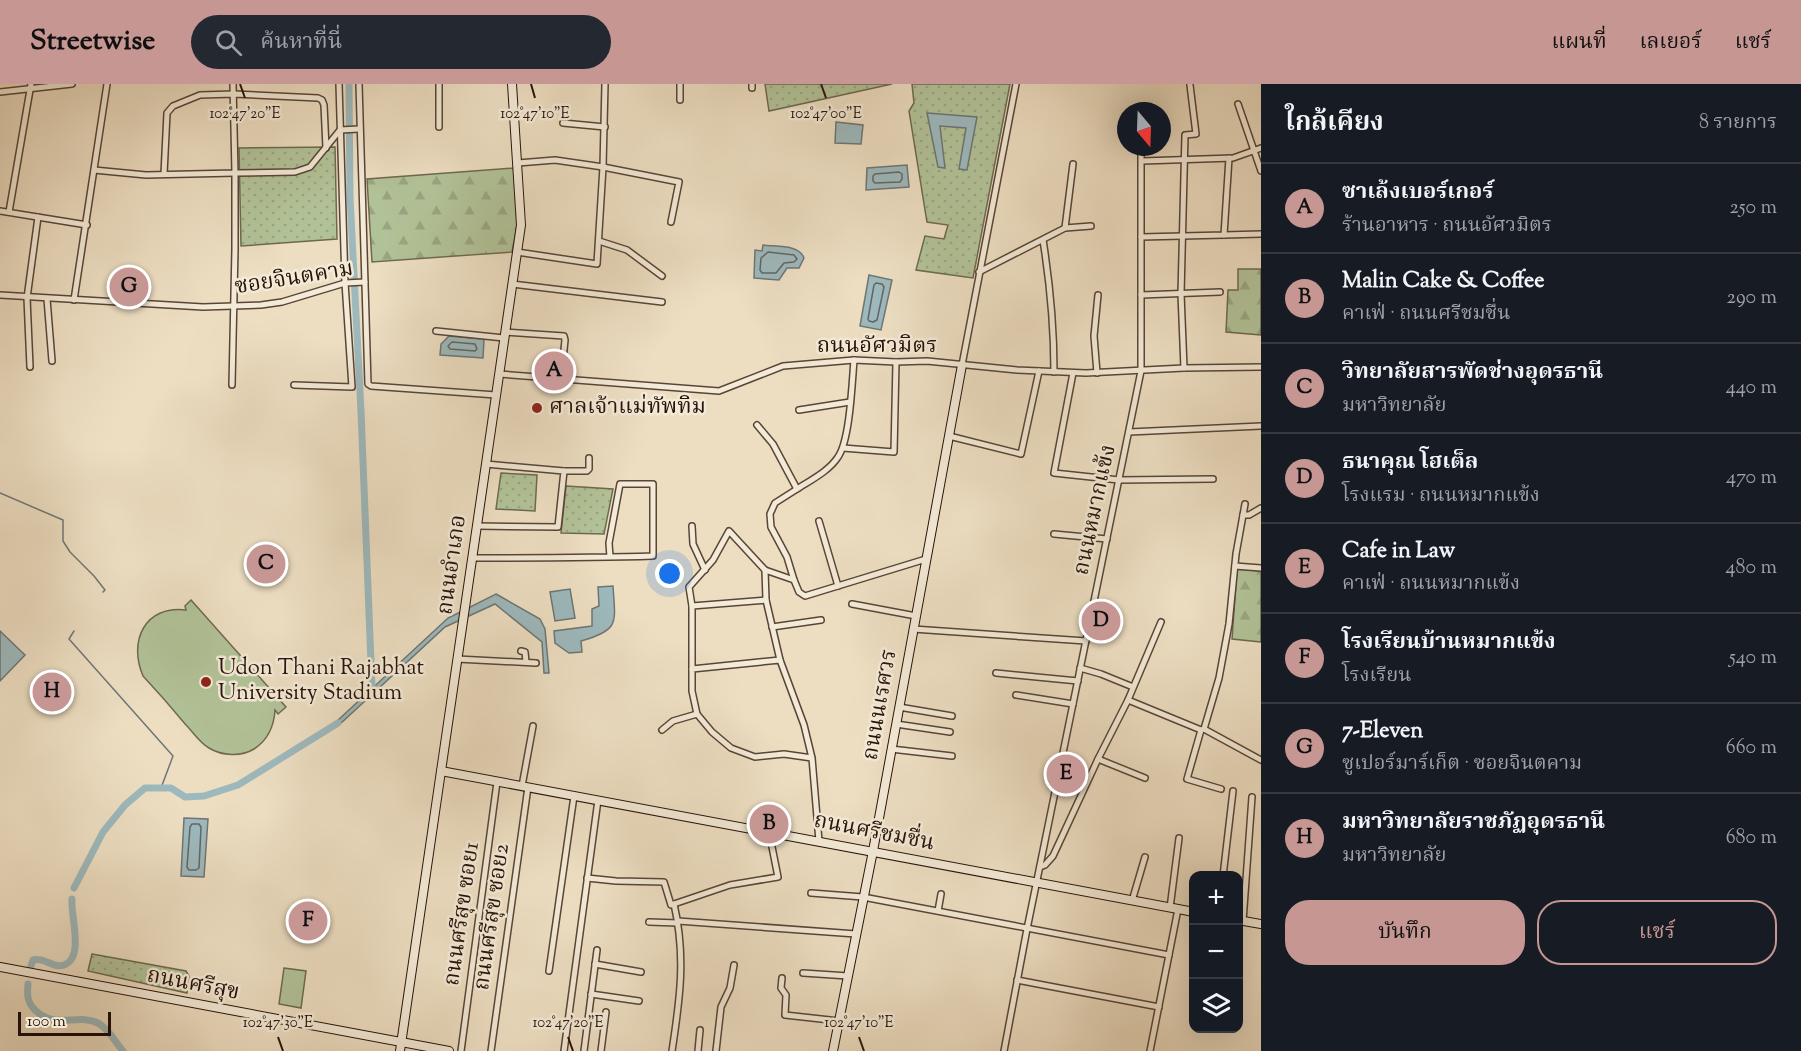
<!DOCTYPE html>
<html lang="th">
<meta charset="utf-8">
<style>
:root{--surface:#171b24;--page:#242831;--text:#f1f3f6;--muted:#9ea1a6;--line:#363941;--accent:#c59692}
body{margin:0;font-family:"Sorts Mill Goudy","Noto Serif Thai",serif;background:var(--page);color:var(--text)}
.controls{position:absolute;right:18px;bottom:18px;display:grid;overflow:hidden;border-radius:12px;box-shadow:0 6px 24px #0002}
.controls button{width:54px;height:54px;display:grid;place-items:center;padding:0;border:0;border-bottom:2px solid var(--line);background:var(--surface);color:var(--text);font:30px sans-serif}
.compass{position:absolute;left:1117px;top:18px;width:54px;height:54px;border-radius:50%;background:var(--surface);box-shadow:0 6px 24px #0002;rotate:161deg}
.scale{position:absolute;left:18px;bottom:15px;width:93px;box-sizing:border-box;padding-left:6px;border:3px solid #281209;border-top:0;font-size:16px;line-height:21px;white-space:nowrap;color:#281209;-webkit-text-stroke:4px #f3ead7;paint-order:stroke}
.you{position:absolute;left:670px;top:490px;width:21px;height:21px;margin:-15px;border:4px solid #fff;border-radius:50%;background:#1a73e8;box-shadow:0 0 0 9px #1a73e833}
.badge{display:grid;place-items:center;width:39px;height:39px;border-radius:50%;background:var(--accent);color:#111;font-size:20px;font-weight:700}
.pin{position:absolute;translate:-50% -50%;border:3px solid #fff;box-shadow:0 2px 6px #0006}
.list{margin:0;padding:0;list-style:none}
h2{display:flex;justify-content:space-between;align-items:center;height:78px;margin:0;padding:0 24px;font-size:26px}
h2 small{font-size:20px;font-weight:400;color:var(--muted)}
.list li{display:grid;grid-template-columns:39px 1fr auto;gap:18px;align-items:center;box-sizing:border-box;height:90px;padding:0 24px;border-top:2px solid var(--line)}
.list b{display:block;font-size:22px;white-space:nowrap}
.list p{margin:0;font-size:20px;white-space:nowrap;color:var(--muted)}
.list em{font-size:20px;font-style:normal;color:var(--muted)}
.actions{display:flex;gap:12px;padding:18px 24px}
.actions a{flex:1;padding:14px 0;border:2px solid var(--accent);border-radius:24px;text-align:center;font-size:21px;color:var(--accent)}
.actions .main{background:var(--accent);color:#111}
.icon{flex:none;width:33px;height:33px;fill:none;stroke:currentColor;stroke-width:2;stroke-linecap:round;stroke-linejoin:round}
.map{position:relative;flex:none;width:1261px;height:967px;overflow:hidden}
header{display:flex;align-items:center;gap:36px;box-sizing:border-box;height:84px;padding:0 30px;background:var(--accent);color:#111}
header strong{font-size:28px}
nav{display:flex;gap:33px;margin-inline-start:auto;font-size:21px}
.search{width:420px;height:54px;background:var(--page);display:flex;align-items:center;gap:15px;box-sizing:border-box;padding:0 21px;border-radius:33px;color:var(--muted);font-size:22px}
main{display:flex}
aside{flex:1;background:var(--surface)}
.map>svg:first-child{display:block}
</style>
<header>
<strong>Streetwise</strong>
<div class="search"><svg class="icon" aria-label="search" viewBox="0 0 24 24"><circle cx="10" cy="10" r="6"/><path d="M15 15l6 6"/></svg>ค้นหาที่นี่</div>
<nav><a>แผนที่</a><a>เลเยอร์</a><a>แชร์</a></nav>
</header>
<main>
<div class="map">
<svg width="1261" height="967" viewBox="0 0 1261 967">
<defs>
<pattern id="grass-dots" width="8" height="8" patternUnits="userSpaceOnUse" patternTransform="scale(1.5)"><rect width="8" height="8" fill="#b2c298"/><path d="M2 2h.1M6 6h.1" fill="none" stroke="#99a682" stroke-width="1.8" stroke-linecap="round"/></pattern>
<pattern id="forest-firs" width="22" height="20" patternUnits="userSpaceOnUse" patternTransform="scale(1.5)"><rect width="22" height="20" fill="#b2c298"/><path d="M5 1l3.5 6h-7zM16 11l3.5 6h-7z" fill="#99a682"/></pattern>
</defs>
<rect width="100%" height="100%" fill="#eddec2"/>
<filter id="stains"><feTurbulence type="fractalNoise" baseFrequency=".00333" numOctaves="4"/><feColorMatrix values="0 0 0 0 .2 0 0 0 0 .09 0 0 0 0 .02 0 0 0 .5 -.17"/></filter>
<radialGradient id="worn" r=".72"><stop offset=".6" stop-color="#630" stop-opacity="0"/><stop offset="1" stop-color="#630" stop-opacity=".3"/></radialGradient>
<g fill="url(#grass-dots)" stroke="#6d6a50" stroke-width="1.5">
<path d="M765 0H892L769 27Z"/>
<path d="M912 0H1010L973 194 916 186 925 152 944 155 948 141 927 138 909 27 914 19Z"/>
<path d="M335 63 337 155 241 162 239 64Z"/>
<path d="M501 389 537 391 535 427 496 425Z"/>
<path d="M566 402 613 405 604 450 561 449Z"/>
<path d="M92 870 186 887 189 892 187 909 88 887Z"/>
</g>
<g fill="url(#forest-firs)" stroke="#6d6a50" stroke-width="1.5">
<path d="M515 84 517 142 512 168 372 178 367 95Z"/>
<path d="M1238 185H1261V251L1226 248 1228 206H1238Z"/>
<path d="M1237 485 1261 487V558L1232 555Z"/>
</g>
<g fill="#b2c298" stroke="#6d6a50" stroke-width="1.5">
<path d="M191 516 286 623 278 630 275 626C274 642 268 656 254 665 241 673 222 672 209 664 200 659 193 648 186 641 172 624 158 608 143 592 128 557 145 521 186 526L185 522Z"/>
<path d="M284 884 306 887 301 924 279 920Z"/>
</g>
<g fill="#9db9bd" stroke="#6e7675" stroke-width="1.5">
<path d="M927 29 977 33 967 86 959 85 966 44 940 42 945 84 938 83Z"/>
<path d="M836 38 863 41 861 60 835 59Z"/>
<path d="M907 81 909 103 866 106 867 84Z"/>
<path d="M763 161C776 163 799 160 804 174L799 184H787L779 196 754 194 755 166 762 167Z"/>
<path d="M869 191 892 196 881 246 860 242Z"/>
<path d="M449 252 484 255 483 274 440 271 441 260Z"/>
<path d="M613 502C615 538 621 546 581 557L582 568 569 569 555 559 554 547 592 542V525L599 522 598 503Z"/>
<path d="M570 505 575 534 555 537 550 508Z"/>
<path d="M496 510 540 535 545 545 549 589H544L542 558 495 520 445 543 339 641 336 638 448 534Z"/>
<path d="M0 547 25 571 0 597Z"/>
<path d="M184 734 208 735 204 793 181 792Z"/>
</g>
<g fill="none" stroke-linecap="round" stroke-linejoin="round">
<g stroke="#626663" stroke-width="1.5">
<path d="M899 88 902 90V95L900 98 875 99 873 97V92L875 90Z"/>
<path d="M768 168 794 171 797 175 794 178 784 179 776 189H762L760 186 761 174Z"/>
<path d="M876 199 882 200 884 203 877 236 873 238 869 237 868 235 874 201Z"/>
<path d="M452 258 475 260 477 265 475 267 450 265 448 262Z"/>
<path d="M192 740H199L201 743 199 784 196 786H189L187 783 190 743Z"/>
</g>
<g stroke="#6e7675" stroke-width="1.5">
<path d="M0 409 63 436V457L70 468 94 492 105 506 103 508"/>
<path d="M74 547 69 555 173 672 161 704"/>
</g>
<g stroke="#9db9bd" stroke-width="7">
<path d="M349 0 350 113 361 327 372 604"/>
<path d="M74 804 103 748 125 721 145 704H171L185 713 204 712 238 701 338 639"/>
<path d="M31 882 33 876C45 873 53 885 64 881 85 874 70 830 72 815"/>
<path d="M28 900C27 911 27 918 35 926 55 946 78 929 98 939 108 944 116 959 123 967"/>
</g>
<defs>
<g id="street">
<path d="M359 0 368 300 371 302 496 311"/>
<path d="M439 0V43"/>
<path d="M752 0V4"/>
<path d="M0 8 72 0"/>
<path d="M680 16V0"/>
<path d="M1238 20 1261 87"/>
<path d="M563 39 605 43"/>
<path d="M1142 77 1233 74 1261 64"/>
<path d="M518 79 555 76 603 83 679 98 671 138"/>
<path d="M94 86 146 91 235 89 233 0"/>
<path d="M164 90 167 29 173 22 200 11 234 10 318 14 322 16 324 21 326 64"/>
<path d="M0 127 87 141"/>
<path d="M9 128 31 0"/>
<path d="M1065 144 1073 80"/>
<path d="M1224 151 1261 150"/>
<path d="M1141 153 1224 151 1229 74"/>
<path d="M1043 156C1050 200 1054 243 1054 288"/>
<path d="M599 157 627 166 662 192"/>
<path d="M517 168 597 180 603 83 605 0"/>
<path d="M979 188 1065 144 1091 142"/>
<path d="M512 200 662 218"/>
<path d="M0 211 203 223 261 221 282 218 345 199 365 198"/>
<path d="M1141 211 1220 208"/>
<path d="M47 215 52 277"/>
<path d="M74 216 107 0"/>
<path d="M436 247 504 254"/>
<path d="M505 248 564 252 565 256 561 295"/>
<path d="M962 281 1016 0"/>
<path d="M30 283 27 214 38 133"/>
<path d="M1184 284 1181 210 1185 51 1196 50 1190 1"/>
<path d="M1073 289 1054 389 1119 396 1213 395"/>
<path d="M1097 289 1094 252 1098 211"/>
<path d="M499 290 719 307 783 282 854 276 896 278 927 277 1017 286 1086 289 1184 284 1261 283"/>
<path d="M232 301 235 165V89L295 88 310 83 340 46 359 45"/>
<path d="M294 301 352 303 345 199 339 0"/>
<path d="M799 326 850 318"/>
<path d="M757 341 773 360 797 405 775 419 770 430 771 443 787 473 794 496"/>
<path d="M1129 348 1261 342"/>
<path d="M949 352 1021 370 1039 287"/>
<path d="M843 364 894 368 896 278"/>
<path d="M564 387H587L589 385V374"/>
<path d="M797 405C811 396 829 387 838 373 850 356 852 299 854 276"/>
<path d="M1243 431H1249L1261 424"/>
<path d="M819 437 838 502"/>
<path d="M477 442 558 443 564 387 486 380"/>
<path d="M692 442 693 460 705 486"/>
<path d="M1054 450 1107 455"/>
<path d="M472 474C532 474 593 474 653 472V400H620L609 459 610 473"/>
<path d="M1235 482 1261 484"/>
<path d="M765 486 766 516"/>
<path d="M852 520 916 532"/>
<path d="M692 522 766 516 780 576"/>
<path d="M772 543 821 536"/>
<path d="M913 545 1086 557"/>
<path d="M521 567 525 568 526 578"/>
<path d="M457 575 536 579"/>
<path d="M1080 584 1101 590 1133 603"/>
<path d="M692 585V522L689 503 713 476 729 447 765 486 794 496 799 508 805 512 926 475"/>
<path d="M996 589 1078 597"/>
<path d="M1016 611 1073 620"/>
<path d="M1128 616 1201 646 1204 645 1219 594 1229 540 1236 470 1245 420"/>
<path d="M899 623 952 632"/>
<path d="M896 640 950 648"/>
<path d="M1204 645 1261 676"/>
<path d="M662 646 673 637 697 630"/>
<path d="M1201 646 1187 695 1221 705"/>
<path d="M891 665 952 672"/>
<path d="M812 674 784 670 755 673 731 664 712 648 697 630 692 607V585L780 576 804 641 812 674 819 757"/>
<path d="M1098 675 1145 694"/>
<path d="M522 702 533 642"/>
<path d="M1040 783 1045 781 1053 772 1098 675 1128 616 1161 538"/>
<path d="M1223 792 1233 707"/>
<path d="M587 794 616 797 664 798 671 821 730 801 778 793 769 748"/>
<path d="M811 809 863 813 1169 871"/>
<path d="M1132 817 1145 773"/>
<path d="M1170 824 1179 754"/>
<path d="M938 827 941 810"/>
<path d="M678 837 856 850"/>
<path d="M1243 837 1252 713"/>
<path d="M649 838 678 839"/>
<path d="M595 880 641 888"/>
<path d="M549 887 574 712"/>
<path d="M803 889 848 892"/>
<path d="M782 894 781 904 786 911 785 931 839 937"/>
<path d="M1017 896 1159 923"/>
<path d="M591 910 639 917"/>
<path d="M461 967 497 698"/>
<path d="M491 967 528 703"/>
<path d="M564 967 598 716"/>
<path d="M584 967 597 866"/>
<path d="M601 967 606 928"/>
<path d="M672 967C680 915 686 872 674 820"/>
<path d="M698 967 700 946"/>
<path d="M716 967 721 923 730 904 734 881"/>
<path d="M1004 967 1027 845 1141 287V63"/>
<path d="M1150 967 1178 825"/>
</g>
<g id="secondary">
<path d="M441 687 1194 828"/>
<path d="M1238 836 1261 840"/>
<path d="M0 883 449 967"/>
<path d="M400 967 521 141 512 0"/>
<path d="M833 967 873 767 962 281"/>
</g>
</defs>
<use href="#street" stroke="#594537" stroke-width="8"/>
<use href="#secondary" stroke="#281209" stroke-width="10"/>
<use href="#street" stroke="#f3ead7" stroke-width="5"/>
<use href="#secondary" stroke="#f3ead7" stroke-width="8"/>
</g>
<path fill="none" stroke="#281209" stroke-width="2" d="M240 0 245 14M531 0 535 14M821 0 826 14M278 953 283 967M568 953 573 967M859 953 864 967"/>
<g fill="#8f2418" stroke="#f3ead7" stroke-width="2">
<circle cx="537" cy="324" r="6"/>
<circle cx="206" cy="598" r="6"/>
</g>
<g text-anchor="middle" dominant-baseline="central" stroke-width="5" stroke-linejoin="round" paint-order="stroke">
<g font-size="22" fill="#281209" stroke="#f3ead7">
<text transform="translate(294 195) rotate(-9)">ซอยจินตคาม</text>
<text x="877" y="263">ถนนอัศวมิตร</text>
<text transform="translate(1096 426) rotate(-78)">ถนนหมากแข้ง</text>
<text transform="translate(453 481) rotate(-82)">ถนนอำเภอ</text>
<text transform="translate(881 621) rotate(-80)">ถนนนเรศวร</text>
<text transform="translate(874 749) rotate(11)">ถนนศรีชมชื่น</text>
<text transform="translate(463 830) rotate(-82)">ถนนศรีสุข ซอย1</text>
<text transform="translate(493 833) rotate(-82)">ถนนศรีสุข ซอย2</text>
<text transform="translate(193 901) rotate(11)">ถนนศรีสุข</text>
</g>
<g font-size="22" fill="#281209" stroke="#f3ead7" text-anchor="start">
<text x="549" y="324">ศาลเจ้าแม่ทัพทิม</text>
<text x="218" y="585">Udon Thani Rajabhat<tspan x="218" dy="25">University Stadium</tspan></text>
</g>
</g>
<g font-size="15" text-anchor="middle" fill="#281209" stroke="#f3ead7" stroke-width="5" stroke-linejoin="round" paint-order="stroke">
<text x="245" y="34">102°47'20"E</text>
<text x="535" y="34">102°47'10"E</text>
<text x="826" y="34">102°47'00"E</text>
<text x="278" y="943">102°47'30"E</text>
<text x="568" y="943">102°47'20"E</text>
<text x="859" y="943">102°47'10"E</text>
</g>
<rect width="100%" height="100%" filter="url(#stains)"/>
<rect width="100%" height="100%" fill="url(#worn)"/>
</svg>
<div class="controls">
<button>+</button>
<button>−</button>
<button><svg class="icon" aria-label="layers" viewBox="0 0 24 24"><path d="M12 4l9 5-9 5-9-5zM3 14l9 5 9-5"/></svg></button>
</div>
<svg class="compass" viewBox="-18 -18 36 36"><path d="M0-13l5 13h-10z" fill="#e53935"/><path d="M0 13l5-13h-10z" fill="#9ea1a6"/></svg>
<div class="scale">100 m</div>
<div class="you"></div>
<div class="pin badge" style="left:554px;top:287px">A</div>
<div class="pin badge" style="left:769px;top:740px">B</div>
<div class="pin badge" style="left:266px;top:480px">C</div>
<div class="pin badge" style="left:1101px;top:537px">D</div>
<div class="pin badge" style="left:1066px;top:690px">E</div>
<div class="pin badge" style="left:308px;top:837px">F</div>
<div class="pin badge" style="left:129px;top:203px">G</div>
<div class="pin badge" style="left:52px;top:608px">H</div>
</div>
<aside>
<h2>ใกล้เคียง<small>8 รายการ</small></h2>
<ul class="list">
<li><span class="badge">A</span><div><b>ซาเล้งเบอร์เกอร์</b><p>ร้านอาหาร · ถนนอัศวมิตร</p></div><em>250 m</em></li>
<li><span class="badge">B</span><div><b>Malin Cake &amp; Coffee</b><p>คาเฟ่ · ถนนศรีชมชื่น</p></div><em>290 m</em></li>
<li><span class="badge">C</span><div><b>วิทยาลัยสารพัดช่างอุดรธานี</b><p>มหาวิทยาลัย</p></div><em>440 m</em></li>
<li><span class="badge">D</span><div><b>ธนาคุณ โฮเต็ล</b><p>โรงแรม · ถนนหมากแข้ง</p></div><em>470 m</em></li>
<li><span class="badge">E</span><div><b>Cafe in Law</b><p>คาเฟ่ · ถนนหมากแข้ง</p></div><em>480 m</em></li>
<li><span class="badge">F</span><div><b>โรงเรียนบ้านหมากแข้ง</b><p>โรงเรียน</p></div><em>540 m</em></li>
<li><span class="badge">G</span><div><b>7-Eleven</b><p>ซูเปอร์มาร์เก็ต · ซอยจินตคาม</p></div><em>660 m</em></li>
<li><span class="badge">H</span><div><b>มหาวิทยาลัยราชภัฏอุดรธานี</b><p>มหาวิทยาลัย</p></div><em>680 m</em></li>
</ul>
<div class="actions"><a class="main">บันทึก</a><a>แชร์</a></div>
</aside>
</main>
